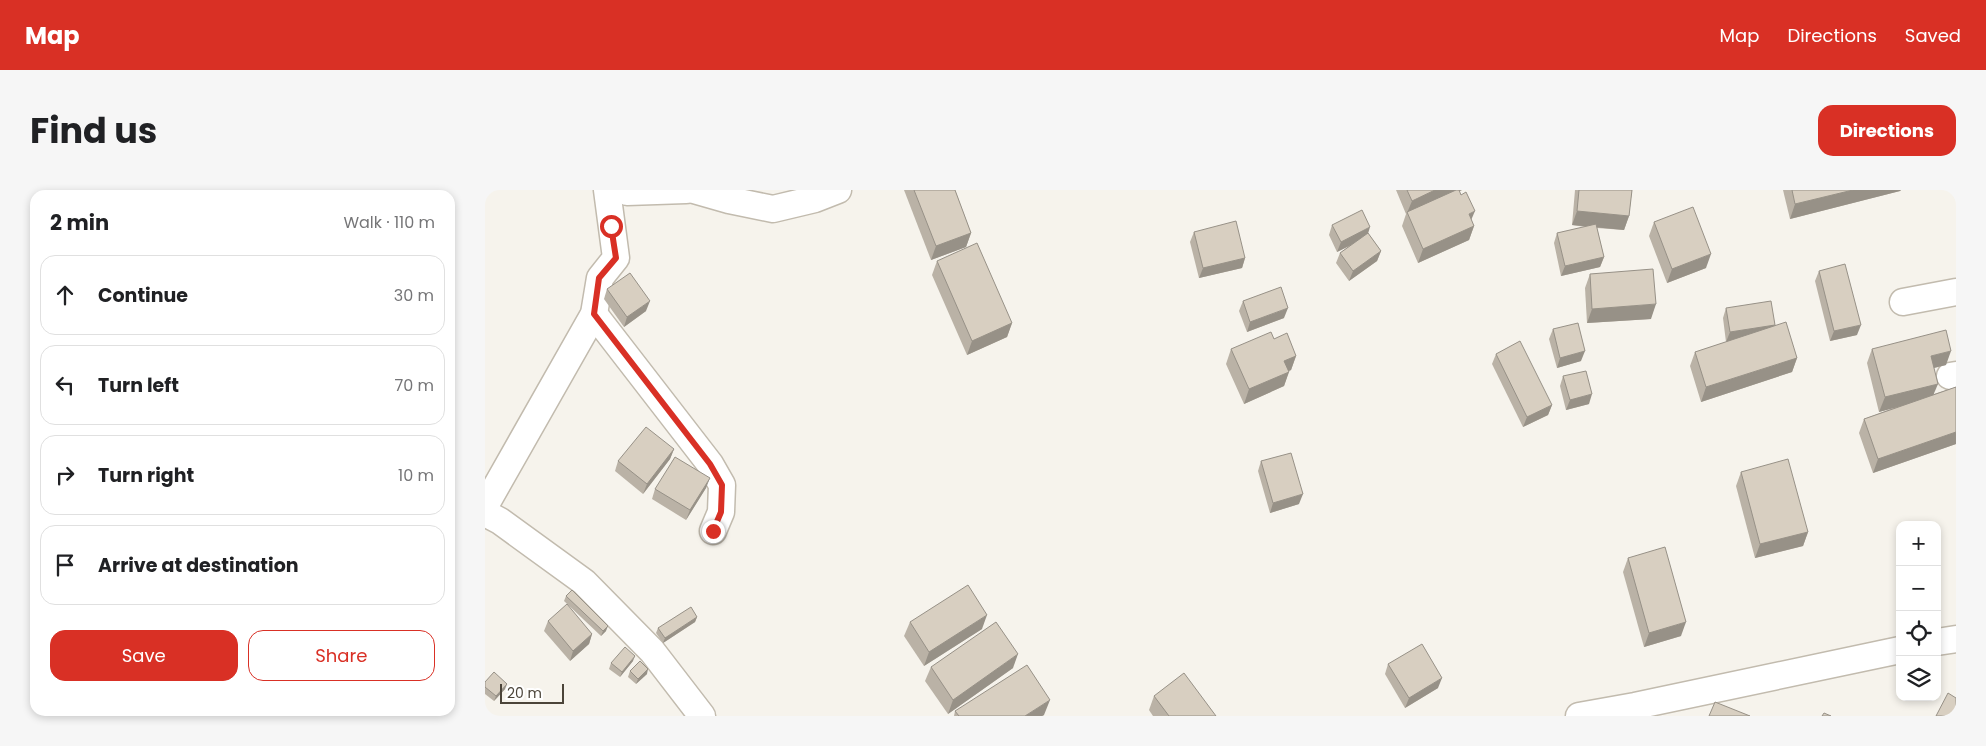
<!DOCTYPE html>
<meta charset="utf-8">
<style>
:root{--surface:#fff;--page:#f6f6f6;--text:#202124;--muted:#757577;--line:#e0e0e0;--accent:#d93025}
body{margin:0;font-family:Poppins,sans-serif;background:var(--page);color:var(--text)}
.controls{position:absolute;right:15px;bottom:15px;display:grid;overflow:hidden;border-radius:10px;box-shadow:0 2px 8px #0003}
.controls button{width:45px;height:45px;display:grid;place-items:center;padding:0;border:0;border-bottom:1px solid var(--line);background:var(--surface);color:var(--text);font:25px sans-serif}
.scale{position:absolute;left:15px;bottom:12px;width:64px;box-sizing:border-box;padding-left:5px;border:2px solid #4b4439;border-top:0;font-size:14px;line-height:18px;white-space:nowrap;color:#4b4439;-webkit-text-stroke:4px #fff;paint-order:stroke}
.stop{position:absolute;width:15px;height:15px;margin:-11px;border:4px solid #d93025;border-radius:50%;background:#fff}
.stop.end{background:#d93025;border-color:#fff;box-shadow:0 1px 5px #0008}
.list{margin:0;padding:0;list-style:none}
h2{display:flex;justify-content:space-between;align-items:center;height:65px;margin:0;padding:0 20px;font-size:21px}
h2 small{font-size:16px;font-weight:400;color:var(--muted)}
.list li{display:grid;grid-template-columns:32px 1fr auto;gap:15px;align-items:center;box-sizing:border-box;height:80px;margin:0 10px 10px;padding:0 10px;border:1px solid var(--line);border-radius:15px}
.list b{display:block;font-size:19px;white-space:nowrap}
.list em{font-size:16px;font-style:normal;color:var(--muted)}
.actions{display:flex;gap:10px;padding:15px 20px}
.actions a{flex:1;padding:11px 0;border:1px solid var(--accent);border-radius:15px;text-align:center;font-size:18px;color:var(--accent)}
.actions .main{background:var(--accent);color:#fff}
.icon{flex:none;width:28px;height:28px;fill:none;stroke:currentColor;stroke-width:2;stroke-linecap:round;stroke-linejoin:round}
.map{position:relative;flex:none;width:1471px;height:526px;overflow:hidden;border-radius:15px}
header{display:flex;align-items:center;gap:30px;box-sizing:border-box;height:70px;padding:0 25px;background:var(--accent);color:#fff}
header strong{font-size:24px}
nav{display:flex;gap:28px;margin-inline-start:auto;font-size:18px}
.intro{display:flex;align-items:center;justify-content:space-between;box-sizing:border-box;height:120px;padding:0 30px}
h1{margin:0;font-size:35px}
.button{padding:12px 22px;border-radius:15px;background:var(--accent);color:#fff;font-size:18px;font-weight:700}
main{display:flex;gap:30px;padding:0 30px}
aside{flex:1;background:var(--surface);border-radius:15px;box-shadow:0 2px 8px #0003}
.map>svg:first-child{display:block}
</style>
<header>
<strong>Map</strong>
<nav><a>Map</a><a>Directions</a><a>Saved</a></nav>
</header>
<div class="intro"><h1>Find us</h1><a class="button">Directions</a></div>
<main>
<aside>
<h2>2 min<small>Walk · 110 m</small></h2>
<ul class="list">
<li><svg class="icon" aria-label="ahead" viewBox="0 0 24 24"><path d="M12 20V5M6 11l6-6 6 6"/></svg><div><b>Continue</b></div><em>30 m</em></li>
<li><svg class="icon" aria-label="left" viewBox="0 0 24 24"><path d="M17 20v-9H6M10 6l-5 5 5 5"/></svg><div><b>Turn left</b></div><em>70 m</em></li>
<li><svg class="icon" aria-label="right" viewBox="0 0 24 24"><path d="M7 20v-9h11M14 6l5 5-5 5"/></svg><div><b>Turn right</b></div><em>10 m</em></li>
<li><svg class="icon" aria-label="arrive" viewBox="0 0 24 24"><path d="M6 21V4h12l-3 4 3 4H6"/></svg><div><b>Arrive at destination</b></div></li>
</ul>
<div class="actions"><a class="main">Save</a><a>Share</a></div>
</aside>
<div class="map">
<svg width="1471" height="526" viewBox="0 0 1471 526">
<rect width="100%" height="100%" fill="#f6f3ec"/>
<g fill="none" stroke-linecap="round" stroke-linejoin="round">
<defs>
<g id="minor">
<path d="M139 0 142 2 201 0"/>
<path d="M209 0 244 10 288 19 330 9 353 0"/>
<path d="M1418 112 1471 102"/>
<path d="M109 124 225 274 237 295 236 322 228 341"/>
<path d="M1465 186 1471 185"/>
<path d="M0 316 109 124 115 88 131 68 122 0"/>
<path d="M0 323 15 331 99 392 167 461 217 526"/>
<path d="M1452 452 1471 449"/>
<path d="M1094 526 1150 516 1415 460"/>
</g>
</defs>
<use href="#minor" stroke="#c2bbae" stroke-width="29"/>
<use href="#minor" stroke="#fff" stroke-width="26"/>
</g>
<g fill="#bab2a6">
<path d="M419 0H470L486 43 481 57 446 70Z"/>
<path d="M911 0H977L974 1 989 36 984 50 933 73 917 36 921 24Z"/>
<path d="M1090 0H1147L1144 26 1139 40 1112 38 1119 67 1115 77 1076 86 1069 53 1072 43 1101 37 1087 35Z"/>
<path d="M1298 0H1416L1415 1 1305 29Z"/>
<path d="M1169 32 1221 78 1182 93 1164 46Z"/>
<path d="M847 35 883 43 896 61 892 71 864 91 851 73 855 63 864 56 852 62 844 45Z"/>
<path d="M709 42 760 68 757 78 714 88 705 52Z"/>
<path d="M452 71 527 133 522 147 482 165 447 85Z"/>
<path d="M1334 81 1372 145 1345 151 1330 91Z"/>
<path d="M1105 84 1166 129 1102 133 1100 98Z"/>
<path d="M122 99 161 121 139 137 119 109Z"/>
<path d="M758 111 799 128 762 142 754 121Z"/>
<path d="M1241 118 1290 135 1312 168 1307 182 1216 212 1205 176 1210 162 1241 152 1238 128Z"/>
<path d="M1068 139 1096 171 1072 178 1064 149Z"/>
<path d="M789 149 811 166 806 180 804 181 799 196 759 214 741 174 746 159Z"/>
<path d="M1387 159 1461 175 1449 178V204L1471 197V254L1388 283 1374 243 1379 229 1411 217 1394 222 1382 173Z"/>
<path d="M1011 164 1067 215 1063 225 1038 237 1007 174Z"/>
<path d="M1078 186 1104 214 1081 220 1075 196Z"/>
<path d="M189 259 185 269 158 304 130 281 133 271Z"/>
<path d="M776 271 814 314 785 323 773 281Z"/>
<path d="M1256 282 1323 342 1318 356 1270 368 1251 296Z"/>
<path d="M221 298 201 330 167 309 170 299Z"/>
<path d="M1143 368 1196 446 1159 457 1138 382Z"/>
<path d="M81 406 121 441 116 446 79 411Z"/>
<path d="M212 427 210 432 178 453 171 443 173 438Z"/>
<path d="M63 431 107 444 104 454 85 471 59 441Z"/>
<path d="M425 432 497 439 439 476 419 446Z"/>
<path d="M148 471 135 487 124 479 126 473Z"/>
<path d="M903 474 953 498 920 518 900 484Z"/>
<path d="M446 477 528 478 463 524 440 491Z"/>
<path d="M145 481 162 484 151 494 143 487Z"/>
<path d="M0 492 20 499 9 511 0 504Z"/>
<path d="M669 506 731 526H668L664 520Z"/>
<path d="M470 521 559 525 557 526H469Z"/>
</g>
<g fill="#979187">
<path d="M950 0H977L923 24 922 23 927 11Z"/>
<path d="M1368 0H1416L1415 1 1305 29 1310 14Z"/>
<path d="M990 21 984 35V24Z"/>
<path d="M1092 21 1144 26 1139 40 1087 35Z"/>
<path d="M989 36 984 50 933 73 938 59Z"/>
<path d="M885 37 882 47 852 62 856 52Z"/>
<path d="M486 43 481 57 446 70 451 56Z"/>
<path d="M896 61 892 71 864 91 868 81Z"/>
<path d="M1226 64 1221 78 1182 93 1187 79Z"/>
<path d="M1119 67 1115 77 1076 86 1080 76Z"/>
<path d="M760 68 757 78 714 88 718 78Z"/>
<path d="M165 111 161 121 139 137 142 127Z"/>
<path d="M1171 114 1166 129 1102 133 1107 119Z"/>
<path d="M803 118 799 128 762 142 765 132Z"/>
<path d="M527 133 522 147 482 165 487 151Z"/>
<path d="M1290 135 1287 145 1241 152 1245 142Z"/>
<path d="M1376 135 1372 145 1345 151 1349 141Z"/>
<path d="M1100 161 1096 171 1072 178 1075 168Z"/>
<path d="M1466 161 1461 175 1440 180 1446 166Z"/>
<path d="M811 166 806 180 794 185 799 171Z"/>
<path d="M1312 168 1307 182 1216 212 1221 197Z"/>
<path d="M804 182 799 196 759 214 764 199Z"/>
<path d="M1453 194 1447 208 1394 222 1400 207Z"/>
<path d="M1107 204 1104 214 1081 220 1085 210Z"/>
<path d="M1067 215 1063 225 1038 237 1042 227Z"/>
<path d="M1471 242V254L1388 283 1393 269Z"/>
<path d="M189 259 185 269 158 304 162 294Z"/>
<path d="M225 288 221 298 201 330 205 320Z"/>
<path d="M818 304 814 314 785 323 788 313Z"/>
<path d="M1323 342 1318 356 1270 368 1275 354Z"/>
<path d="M502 425 497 439 439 476 444 462Z"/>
<path d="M212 427 210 432 178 453 180 448Z"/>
<path d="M1201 432 1196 446 1159 457 1164 443Z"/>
<path d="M123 436 121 441 116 446 118 441Z"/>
<path d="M107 444 104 454 85 471 88 461Z"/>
<path d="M533 464 528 478 463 524 468 510Z"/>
<path d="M150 466 148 471 135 487 137 482Z"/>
<path d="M163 479 162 484 151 494 153 489Z"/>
<path d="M957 488 953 498 920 518 924 508Z"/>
<path d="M22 494 20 499 9 511 11 506Z"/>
<path d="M565 510 559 525 557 526H540Z"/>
</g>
<g fill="#d8cfc1" stroke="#979187">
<path d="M429 0H470L486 43 451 56Z"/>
<path d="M922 0H950L927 11Z"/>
<path d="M971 0H974L976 5 981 2 990 21 984 24 989 36 938 59 922 22Z"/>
<path d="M1094 0H1147L1144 26 1092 21Z"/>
<path d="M1307 0H1368L1310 14Z"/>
<path d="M1208 17 1226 64 1187 79 1169 32Z"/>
<path d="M877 20 885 37 856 52 847 35Z"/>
<path d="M751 31 760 68 718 78 709 42Z"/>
<path d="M1111 34 1119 67 1080 76 1072 43Z"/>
<path d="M883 43 896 61 868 81 855 63Z"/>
<path d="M492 53 527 133 487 151 452 71Z"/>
<path d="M1360 74 1376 135 1349 141 1334 81Z"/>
<path d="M1168 79 1171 114 1107 119 1105 84Z"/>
<path d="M145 83 165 111 142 127 122 99Z"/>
<path d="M796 97 803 118 765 132 758 111Z"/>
<path d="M1286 111 1290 135 1245 142 1241 118Z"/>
<path d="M1301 132 1312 168 1221 197 1210 162Z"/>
<path d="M1093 133 1100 161 1075 168 1068 139Z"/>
<path d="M1461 140 1466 161 1446 166 1453 194 1400 207 1387 159Z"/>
<path d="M786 142 789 149 802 143 811 166 799 171 804 182 764 199 746 159Z"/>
<path d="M1035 151 1067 215 1042 227 1011 164Z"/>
<path d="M1101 181 1107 204 1085 210 1078 186Z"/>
<path d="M1471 197V242L1393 269 1379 229Z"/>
<path d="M161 237 189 259 162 294 133 271Z"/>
<path d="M806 263 818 304 788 313 776 271Z"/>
<path d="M190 267 225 288 205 320 170 299Z"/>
<path d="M1303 269 1323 342 1275 354 1256 282Z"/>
<path d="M1180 357 1201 432 1164 443 1143 368Z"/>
<path d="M483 395 502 425 444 462 425 432Z"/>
<path d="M87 400 123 436 118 441 81 406Z"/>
<path d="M82 414 107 444 88 461 63 431Z"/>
<path d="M206 417 212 427 180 448 173 438Z"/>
<path d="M511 432 533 464 468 510 446 477Z"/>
<path d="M937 454 957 488 924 508 903 474Z"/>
<path d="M140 457 150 466 137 482 126 473Z"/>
<path d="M155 471 163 479 153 489 145 481Z"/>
<path d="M542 475 565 510 540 526H474L470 521Z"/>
<path d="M9 482 22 494 11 506 0 497V492Z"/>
<path d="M699 483 731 526H684L669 506Z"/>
<path d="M1463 503 1471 508V526H1451Z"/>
<path d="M1230 512 1265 526H1224Z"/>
<path d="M1339 523 1346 526H1337Z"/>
</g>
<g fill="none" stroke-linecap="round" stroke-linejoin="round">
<path stroke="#d93025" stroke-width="6" d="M126 36 131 68 114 88 109 124 225 274 237 295 236 322 228 341"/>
</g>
</svg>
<div class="controls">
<button>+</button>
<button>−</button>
<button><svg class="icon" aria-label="locate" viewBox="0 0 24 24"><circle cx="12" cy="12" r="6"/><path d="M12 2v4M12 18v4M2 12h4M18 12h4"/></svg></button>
<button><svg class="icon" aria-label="layers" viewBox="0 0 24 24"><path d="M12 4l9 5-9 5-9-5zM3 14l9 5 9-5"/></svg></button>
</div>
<div class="scale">20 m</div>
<div class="stop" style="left:126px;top:36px"></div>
<div class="stop end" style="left:228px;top:341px"></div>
</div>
</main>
